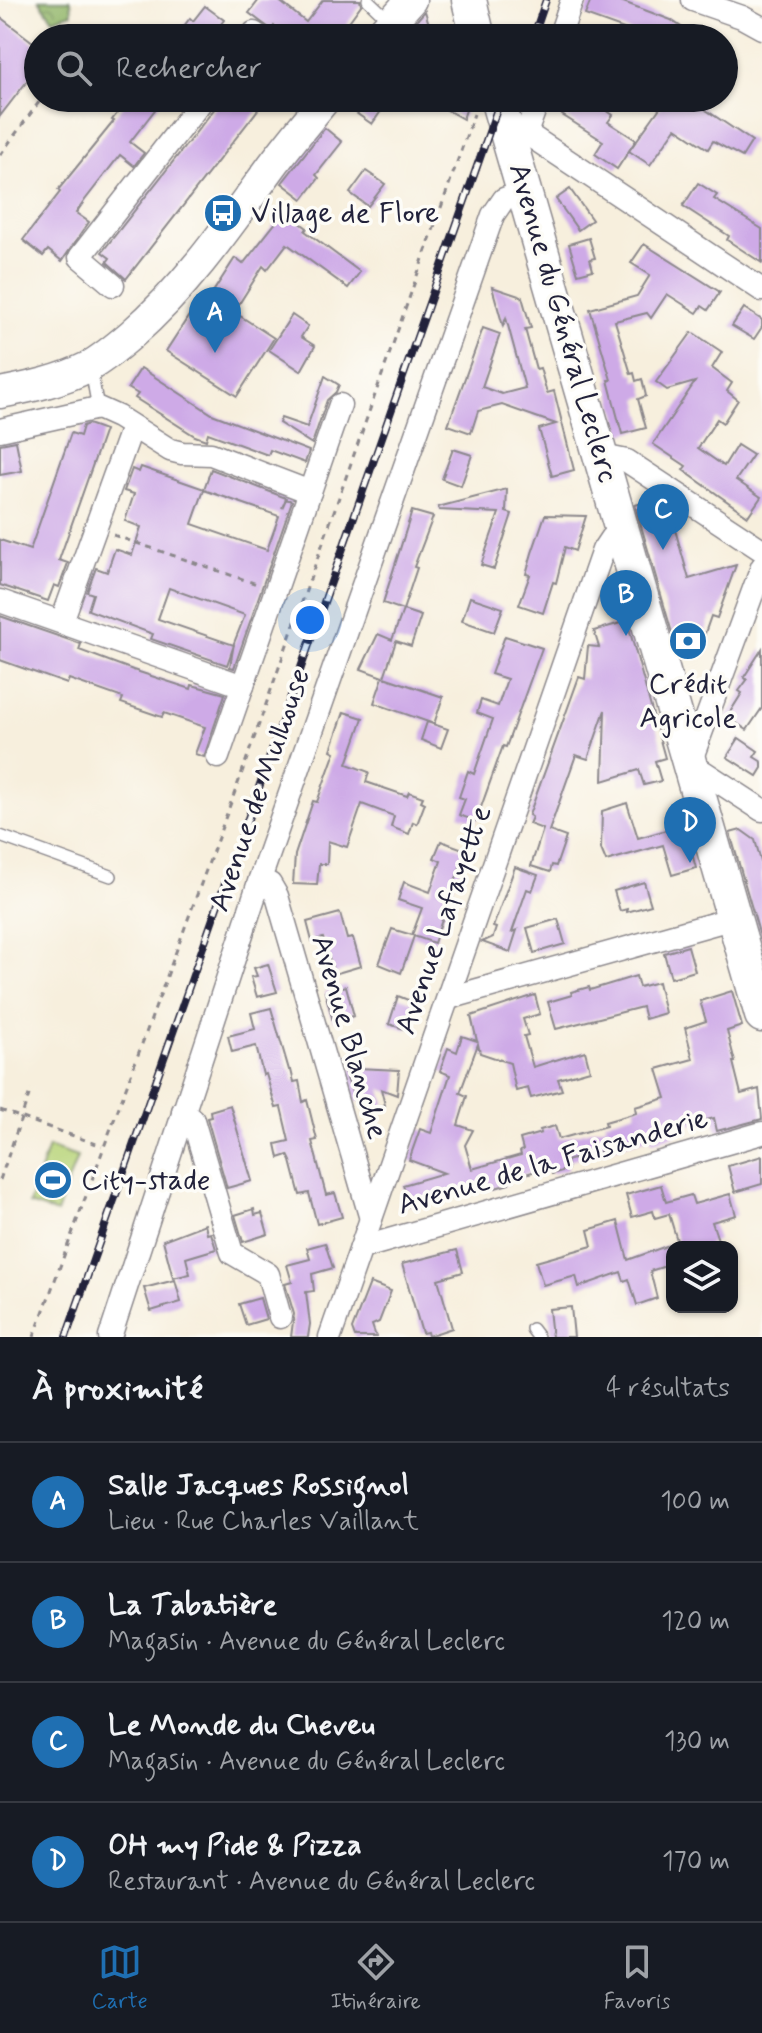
<!DOCTYPE html>
<html lang="fr">
<meta charset="utf-8">
<style>
:root{--surface:#171b24;--page:#242831;--text:#f1f3f6;--muted:#9ea1a6;--line:#363941;--accent:#1f6fb2}
body{margin:0;font-family:Mynerve,sans-serif;background:var(--page);color:var(--text)}
.controls{position:absolute;right:24px;bottom:24px;display:grid;overflow:hidden;border-radius:16px;box-shadow:0 2px 6px #0004}
.controls button{width:72px;height:72px;display:grid;place-items:center;padding:0;border:0;border-bottom:2px solid var(--line);background:var(--surface);color:var(--text);font:40px sans-serif}
.you{position:absolute;left:310px;top:620px;width:28px;height:28px;margin:-20px;border:6px solid #fff;border-radius:50%;background:#1a73e8;box-shadow:0 0 0 12px #1a73e833}
.badge{display:grid;place-items:center;width:52px;height:52px;border-radius:50%;background:var(--accent);color:#fff;font-size:26px;font-weight:700}
.pin{position:absolute;translate:-50% -66px;filter:drop-shadow(0 2px 4px #0008)}
.pin::after{content:'';position:absolute;top:42px;width:28px;height:24px;background:inherit;clip-path:polygon(0 0,100% 0,50% 100%)}
.list{margin:0;padding:0;list-style:none}
h2{display:flex;justify-content:space-between;align-items:center;height:104px;margin:0;padding:0 32px;font-size:34px}
h2 small{font-size:26px;font-weight:400;color:var(--muted)}
.list li{display:grid;grid-template-columns:52px 1fr auto;gap:24px;align-items:center;box-sizing:border-box;height:120px;padding:0 32px;border-top:2px solid var(--line)}
.list b{display:block;font-size:30px;white-space:nowrap}
.list p{margin:0;font-size:26px;white-space:nowrap;color:var(--muted)}
.list em{font-size:26px;font-style:normal;color:var(--muted)}
.icon{flex:none;width:44px;height:44px;fill:none;stroke:currentColor;stroke-width:2;stroke-linecap:round;stroke-linejoin:round}
.map{position:relative;flex:none;width:762px;height:1337px;overflow:hidden}
.search{position:absolute;background:var(--surface);box-shadow:0 2px 6px #0004;left:24px;right:24px;top:24px;height:88px;display:flex;align-items:center;gap:20px;box-sizing:border-box;padding:0 28px;border-radius:44px;color:var(--muted);font-size:30px}
.sheet{height:584px;background:var(--surface)}
nav{display:flex;justify-content:space-around;align-items:center;box-sizing:border-box;height:112px;border-top:2px solid var(--line);background:var(--surface);font-size:22px;color:var(--muted)}
nav a{display:grid;justify-items:center;gap:4px}
nav .on{color:var(--accent)}
.map>svg:first-child{display:block}
</style>
<div class="map">
<svg width="762" height="1337" viewBox="0 0 762 1337">
<defs>
<pattern id="forest-crowns" width="20" height="18" patternUnits="userSpaceOnUse" patternTransform="scale(2)"><rect width="20" height="18" fill="#92b669"/><path d="M2 6a3 3 0 1 1 6 0M12 15a3 3 0 1 1 6 0" fill="none" stroke="#779458"/></pattern>
</defs>
<rect width="100%" height="100%" fill="#fdfcf7"/>
<filter id="ink" filterUnits="userSpaceOnUse"><feTurbulence type="fractalNoise" baseFrequency=".0125" numOctaves="2"/><feDisplacementMap in="SourceGraphic" scale="16" xChannelSelector="R" yChannelSelector="G"/><feConvolveMatrix kernelMatrix="1 2 1 2 8 2 1 2 1" color-interpolation-filters="sRGB"/></filter>
<filter id="wash" filterUnits="userSpaceOnUse"><feTurbulence type="fractalNoise" baseFrequency=".006" numOctaves="4" result="noise"/><feDisplacementMap in="SourceGraphic" scale="32" xChannelSelector="R" yChannelSelector="G"/><feGaussianBlur stdDeviation="1.8" result="paint"/><feColorMatrix in="noise" values="0 0 0 0 0 0 0 0 0 0 0 0 0 0 0 0 0 1.4 0 .05"/><feComposite in="paint" operator="in"/></filter>
<g filter="url(#wash)">
<rect width="100%" height="100%" fill="#f7efdd"/>
<path fill="url(#forest-crowns)" stroke="#5a6c52" stroke-width="2" d="M39 0H71L72 13 53 19Z"/>
<path fill="#b8d479" stroke="#6d7b5a" stroke-width="2" d="M48 1147 77 1157 57 1213 29 1204Z"/>
<g id="blocks">
<g fill="#ceaae7" fill-rule="evenodd">
<path d="M259 0H278L306 22 323 0H360L361 5 337 38H289L274 26 272 30 249 13Z"/>
<path d="M591 0H618L671 20 697 38H649L585 15Z"/>
<path d="M205 6 224 20 210 38H175L190 18 193 21Z"/>
<path d="M425 11 433 38H403L402 37Z"/>
<path d="M0 17 38 46V67L0 116Z"/>
<path d="M129 98H164L130 142 144 153 134 166 120 155 85 200 76 213 89 222 62 261 48 250 43 256 23 240 60 192 58 190 114 121 112 120Z"/>
<path d="M223 98H267L126 279 107 262 110 258 102 252Z"/>
<path d="M362 98H390L372 124 353 111Z"/>
<path d="M426 98H470L463 119Z"/>
<path d="M574 98H589L613 115 608 122 636 140 617 169 595 154 603 141 562 115Z"/>
<path d="M667 98 696 100 706 110 752 141 742 157 713 141 708 149 676 128 650 165 629 151Z"/>
<path d="M325 128 342 142 316 175 319 178 303 199 282 183Z"/>
<path d="M366 171 385 184 368 206 350 193Z"/>
<path d="M698 183 717 195 714 199 762 229V263L727 240 729 236 683 206Z"/>
<path d="M570 189 592 220 578 230 556 199Z"/>
<path d="M285 211 307 228 305 231 360 272 348 288 287 244 267 270 263 266 234 312 274 338 237 396 166 351 192 311 198 315 235 258 243 264Z"/>
<path d="M589 238 595 258 590 259 593 270 578 274 569 244Z"/>
<path d="M644 244 720 292 708 310 702 306 697 313 667 294 651 318 647 313 615 321 631 374 634 373 636 381 642 379 646 396 638 399 646 428 622 434 608 380H611L590 309 637 296 650 275 631 263Z"/>
<path d="M492 287 522 297 531 328 525 329 536 369 540 368 547 393 554 391 574 470 552 476 539 429 556 424 502 405 478 411 471 433 448 425 483 328 500 334 482 387 502 394 525 388 506 318 503 326Z"/>
<path d="M744 308 762 320V327L754 339 732 326Z"/>
<path d="M292 315 308 326 301 337 315 346 301 371 269 350Z"/>
<path d="M692 332 722 352 712 368 732 383 727 391 738 400 723 423 717 419 698 448 724 466 737 445 753 455 736 480 761 497 748 516 683 470 686 466 653 444 695 382 667 390 656 382Z"/>
<path d="M141 368 212 414 309 451 305 463 270 450 268 455 208 433 206 440 195 436 135 398 138 394 128 388Z"/>
<path d="M325 376 339 385 336 392 327 400 312 444 279 423 281 418 307 427Z"/>
<path d="M88 424 105 430 59 560 68 563 59 587 54 585 48 601 0 585V540L30 550 71 433 80 436 83 426Z"/>
<path d="M16 441 22 471 0 475V444Z"/>
<path d="M453 449 472 455 461 486 442 479Z"/>
<path d="M141 467 204 489 211 469 286 498 282 508 286 499 292 501 234 668 230 667 234 643 245 615 169 588 158 619 234 645 227 665 151 639 153 634 88 610 93 594 87 592 96 568 107 572 115 549 132 555 141 527 125 521 134 494 124 491 132 469 139 472ZM204 490 279 516 267 550 192 524Z"/>
<path d="M507 489 506 512 512 514 494 569 481 565 499 513 439 510 438 507Z"/>
<path d="M659 499 667 520 672 519 689 579 736 565 717 618 711 616 697 656 690 654 679 657 635 505Z"/>
<path d="M412 511 433 517 414 567 417 568 403 610 383 603Z"/>
<path d="M545 515 586 516 575 551 565 547 556 583 553 582 543 613 519 605 530 575 526 574 532 553Z"/>
<path d="M470 597 503 608 494 632 462 621Z"/>
<path d="M403 610 421 616 411 646 396 641 384 677 443 697 434 724 374 703 383 677 361 669 378 634 392 640Z"/>
<path d="M0 616 81 644 79 650 133 670 191 689 192 685 225 694 204 757 195 754 205 727 164 713 162 717 121 703 123 698 69 679 67 684 0 660Z"/>
<path d="M627 621 665 758 655 761 661 781 644 785 639 770 603 781 605 710 588 759 576 755 549 831 566 837 556 866 552 865 550 872 531 866 543 829 529 824 532 817 529 815 579 677 585 679 588 646 599 647 594 631Z"/>
<path d="M505 636 542 648 506 747 503 746 476 821 459 815 465 799 459 797 468 771 474 774 493 719 477 713 481 700 498 706 507 679 491 674Z"/>
<path d="M762 649V708L747 730 727 717 742 693 739 691 747 680 744 677Z"/>
<path d="M344 712 363 718 347 764 369 772 366 782 407 796 409 792 423 797 421 801 425 803 417 824 413 822 409 834 391 827 394 816 362 804 347 847 328 841 327 864H319L317 885 293 884 295 855 313 801 317 802 335 752 331 750Z"/>
<path d="M427 722 448 729 441 748 421 740Z"/>
<path d="M739 738 758 751 754 757 762 762V768L757 776 727 757Z"/>
<path d="M627 803 638 838 684 825 696 868 672 875 663 845 606 861 601 849 602 811Z"/>
<path d="M741 830 755 840 762 865V943L730 833Z"/>
<path d="M441 841 466 850 434 943 414 936 401 973 379 964 392 929 412 935 422 908 398 900 404 882 430 892 441 861 434 858Z"/>
<path d="M515 867 538 875 532 891 527 889 512 932 517 930 510 952 482 942 493 937 496 928 493 927Z"/>
<path d="M644 882 651 905 627 912V909L620 911 614 891Z"/>
<path d="M340 913 347 939 353 938 361 966 334 974 323 938 312 941 307 922Z"/>
<path d="M558 919 565 944 534 953 527 928Z"/>
<path d="M688 946 695 971 671 978 664 953Z"/>
<path d="M268 964 277 992 257 997 251 977 257 976 254 968Z"/>
<path d="M636 976 639 987 658 982 665 1013 645 1019 642 1007 556 1029 548 1002 572 995 571 992 589 987 590 990Z"/>
<path d="M346 986 354 1016 333 1021 325 992Z"/>
<path d="M732 991 742 1026 727 1031 735 1062H733L741 1094 759 1089 762 1119 717 1131 714 1118 674 1129 676 1135 652 1142 651 1137 566 1161 568 1169 552 1174 550 1167 508 1179 509 1184 485 1191 484 1184 409 1206 403 1185 444 1173 409 1160 420 1129 431 1133 450 1075 440 1071 448 1048 457 1052 462 1036 477 1041 471 1016 535 995 540 1014 523 1019 528 1035 524 1036 533 1067 585 1051 590 1070 558 1079 562 1090 531 1098 528 1088 516 1091 510 1063 480 1053 478 1044 460 1093 467 1096 458 1125 473 1130 465 1145 472 1169 521 1155 520 1151 523 1150 520 1139 541 1133 540 1130 555 1126 559 1139 606 1126 605 1122 636 1113 635 1107 666 1098 657 1069 693 1059 685 1028 706 1021 700 1001Z"/>
<path d="M398 996 416 1003 407 1030 389 1024Z"/>
<path d="M271 1008 289 1070H291L294 1082 299 1081 303 1102 307 1100 317 1140 312 1141 326 1195 335 1193 342 1217 317 1224 309 1193 300 1195 291 1161 288 1155 279 1158 276 1144 289 1141 281 1107 276 1108 266 1074 263 1075 256 1046 232 1052 228 1036 255 1029 251 1013Z"/>
<path d="M357 1068 399 1070 397 1095 381 1089 385 1105 369 1109 366 1099 356 1102 344 1071Z"/>
<path d="M230 1105 252 1181 227 1188 207 1118 211 1117 210 1111Z"/>
<path d="M762 1156V1184L735 1192 728 1166Z"/>
<path d="M661 1185 666 1202 691 1195 694 1204 730 1194 736 1215 712 1222 718 1240 708 1244 709 1247H679L669 1214 655 1218 653 1211 632 1217 626 1195Z"/>
<path d="M254 1209 255 1215 262 1213 268 1234 243 1242 235 1215Z"/>
<path d="M618 1221 628 1260 672 1244V1264L650 1271 657 1298 637 1305 629 1279 624 1281 621 1272 579 1287 576 1276 543 1285 536 1262 592 1246 588 1230Z"/>
<path d="M205 1224 207 1234 211 1233 216 1249 186 1258 190 1274 173 1278 163 1240Z"/>
<path d="M325 1243 333 1268 312 1274 314 1291 306 1292 310 1324 308 1337H291L294 1314 285 1284 292 1282 287 1265 310 1259 307 1248Z"/>
<path d="M457 1250 463 1272 438 1279 452 1328 428 1336 427 1332 422 1333 402 1264Z"/>
<path d="M175 1280 181 1302 151 1311 144 1288Z"/>
<path d="M370 1283 391 1291 379 1322 372 1325 376 1337H355L352 1329Z"/>
<path d="M260 1298 266 1319 246 1325 239 1304Z"/>
<path d="M571 1307 574 1337H552L549 1309Z"/>
</g>
</g>
</g>
<g filter="url(#ink)">
<use href="#blocks" fill-opacity="0" stroke="#8c888c" stroke-width="2"/>
<g fill="none" stroke-linecap="round" stroke-linejoin="round">
<defs>
<g id="service">
<path d="M368 0 391 22"/>
<path d="M91 370 98 408"/>
<path d="M0 836 111 876"/>
<path d="M532 1329 538 1337"/>
</g>
<g id="minor">
<path d="M693 0 742 17 762 28"/>
<path d="M250 38 254 33 261 38"/>
<path d="M559 38 572 0"/>
<path d="M526 133 762 290"/>
<path d="M526 133 539 98"/>
<path d="M113 285 80 257 204 98"/>
<path d="M0 430 98 408 118 417 170 450 182 453 211 454 310 492"/>
<path d="M602 456 627 461 762 550"/>
<path d="M762 567 690 763 762 810"/>
<path d="M0 601 243 686"/>
<path d="M62 621 132 427"/>
<path d="M218 757 340 405"/>
<path d="M260 879 270 884 277 896 371 1219"/>
<path d="M449 998 734 918"/>
<path d="M183 1111 193 1120 232 1253 268 1274 280 1317"/>
<path d="M361 1248 762 1133"/>
<path d="M110 1337 260 879 493 215 504 199 525 191"/>
<path d="M330 1337 603 550 611 538 623 529"/>
</g>
<g id="secondary">
<path d="M377 38 411 0"/>
<path d="M0 393C31 387 60 381 88 367 104 358 118 346 132 334 186 287 227 228 269 170 287 145 307 122 326 98"/>
</g>
<g id="primary">
<path d="M469 0 478 38"/>
<path d="M497 98 762 1015"/>
</g>
</defs>
<use href="#service" stroke="#8c888c" stroke-width="14"/>
<use href="#minor" stroke="#8c888c" stroke-width="25"/>
<use href="#secondary" stroke="#8c888c" stroke-width="33"/>
<use href="#primary" stroke="#8c888c" stroke-width="37"/>
<g stroke="#8c888c" stroke-width="3" stroke-dasharray="6 6" stroke-linecap="butt">
<path d="M0 155 42 98"/>
<path d="M113 535 257 584"/>
<path d="M0 1110 102 1146"/>
<path d="M0 1180 31 1089"/>
<path d="M34 1337 240 778 474 114"/>
</g>
<use href="#service" stroke="#fff" stroke-width="11"/>
<use href="#minor" stroke="#fff" stroke-width="22"/>
<use href="#secondary" stroke="#fff" stroke-width="30"/>
<use href="#primary" stroke="#fff" stroke-width="34"/>
<defs>
<g id="rail">
<path d="M533 38 546 0"/>
<path d="M66 1337 501 98"/>
</g>
</defs>
<use href="#rail" stroke="#22223b" stroke-width="8"/>
<use href="#rail" stroke="#fdfcf7" stroke-width="5" stroke-dasharray="15" stroke-linecap="butt"/>
</g>
</g>
<defs>
<symbol id="bus-disc" viewBox="-11 -11 22 22"><circle r="9.5" fill="#1f6fb2" stroke="#fdfcf7"/><path d="M-5-6H5V4H4V6H2V4H-2V6H-4V4H-5ZM-3.5-4V0h7V-4ZM-3.5 1.2v1.5H-2V1.2ZM2 1.2v1.5H3.5V1.2Z" fill="#fff"/></symbol>
<symbol id="bank-disc" viewBox="-11 -11 22 22"><circle r="9.5" fill="#1f6fb2" stroke="#fdfcf7"/><path d="M-6-4H6V4H-6ZM0-2.3a2.3 2.3 0 1 0 0 4.6a2.3 2.3 0 1 0 0-4.6Z" fill="#fff"/></symbol>
<symbol id="stadium-disc" viewBox="-11 -11 22 22"><circle r="9.5" fill="#1f6fb2" stroke="#fdfcf7"/><path d="M0-5a6.5 5 0 1 0 0 10a6.5 5 0 1 0 0-10ZM-3.5-1.8h7v3.6h-7Z" fill="#fff"/></symbol>
</defs>
<g fill-rule="evenodd">
<use href="#bus-disc" x="201" y="191" width="44" height="44"/>
<use href="#bank-disc" x="666" y="619" width="44" height="44"/>
<use href="#stadium-disc" x="31" y="1158" width="44" height="44"/>
</g>
<g text-anchor="middle" dominant-baseline="central" stroke-width="7" stroke-linejoin="round" paint-order="stroke">
<g font-size="30" fill="#22223b" stroke="#fdfcf7" text-anchor="start">
<text x="251" y="213">Village de Flore</text>
<text x="688" y="684" text-anchor="middle">Crédit<tspan x="688" dy="34">Agricole</tspan></text>
<text x="81" y="1180">City-stade</text>
</g>
<g font-size="30" fill="#22223b" stroke="#fdfcf7">
<text transform="translate(563 323) rotate(74)">Avenue du Général Leclerc</text>
<text transform="translate(260 790) rotate(-71)">Avenue de Mulhouse</text>
<text transform="translate(444 920) rotate(-71)">Avenue Lafayette</text>
<text transform="translate(349 1037) rotate(74)">Avenue Blanche</text>
<text transform="translate(553 1162) rotate(-16)">Avenue de la Faisanderie</text>
</g>
</g>
</svg>
<div class="controls">
<button><svg class="icon" aria-label="layers" viewBox="0 0 24 24"><path d="M12 4l9 5-9 5-9-5zM3 14l9 5 9-5"/></svg></button>
</div>
<div class="you"></div>
<div class="pin badge" style="left:215px;top:353px">A</div>
<div class="pin badge" style="left:626px;top:636px">B</div>
<div class="pin badge" style="left:663px;top:550px">C</div>
<div class="pin badge" style="left:690px;top:863px">D</div>
<div class="search"><svg class="icon" aria-label="search" viewBox="0 0 24 24"><circle cx="10" cy="10" r="6"/><path d="M15 15l6 6"/></svg>Rechercher</div>
</div>
<section class="sheet">
<h2>À proximité<small>4 résultats</small></h2>
<ul class="list">
<li><span class="badge">A</span><div><b>Salle Jacques Rossignol</b><p>Lieu · Rue Charles Vaillant</p></div><em>100 m</em></li>
<li><span class="badge">B</span><div><b>La Tabatière</b><p>Magasin · Avenue du Général Leclerc</p></div><em>120 m</em></li>
<li><span class="badge">C</span><div><b>Le Monde du Cheveu</b><p>Magasin · Avenue du Général Leclerc</p></div><em>130 m</em></li>
<li><span class="badge">D</span><div><b>OH my Pide &amp; Pizza</b><p>Restaurant · Avenue du Général Leclerc</p></div><em>170 m</em></li>
</ul>
</section>
<nav>
<a class="on"><svg class="icon" aria-label="map" viewBox="0 0 24 24"><path d="M3 6l6-2 6 2 6-2v14l-6 2-6-2-6 2zM9 4v14M15 6v14"/></svg>Carte</a>
<a><svg class="icon" aria-label="directions" viewBox="0 0 24 24"><path d="M12 3l9 9-9 9-9-9zM9 14v-3h6M13 9l2 2-2 2"/></svg>Itinéraire</a>
<a><svg class="icon" aria-label="saved" viewBox="0 0 24 24"><path d="M7 4h10v16l-5-4-5 4z"/></svg>Favoris</a>
</nav>
